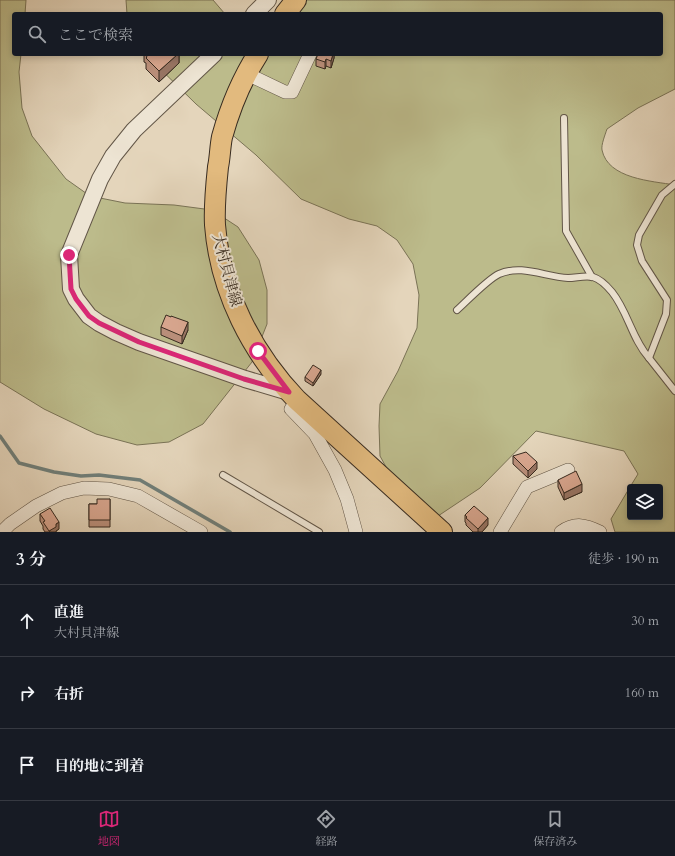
<!DOCTYPE html>
<html lang="ja">
<meta charset="utf-8">
<style>
:root{--surface:#171b24;--page:#20242c;--text:#f1f3f6;--muted:#9ea1a6;--line:#363941;--accent:#db2777}
body{margin:0;font-family:Cardo,"Noto Serif JP",serif;background:var(--page);color:var(--text)}
.controls{position:absolute;right:12px;bottom:12px;display:grid;overflow:hidden;border-radius:4px;box-shadow:0 2px 6px #0003}
.controls button{width:36px;height:36px;display:grid;place-items:center;padding:0;border:0;border-bottom:1px solid var(--line);background:var(--surface);color:var(--text);font:20px sans-serif}
.stop{position:absolute;width:12px;height:12px;margin:-9px;border:3px solid #db2777;border-radius:50%;background:#fff}
.stop.end{background:#db2777;border-color:#fff;box-shadow:0 1px 4px #0008}
.list{margin:0;padding:0;list-style:none}
h2{display:flex;justify-content:space-between;align-items:center;height:52px;margin:0;padding:0 16px;font-size:17px}
h2 small{font-size:13px;font-weight:400;color:var(--muted)}
.list li{display:grid;grid-template-columns:26px 1fr auto;gap:12px;align-items:center;box-sizing:border-box;height:72px;padding:0 16px;border-top:1px solid var(--line)}
.list b{display:block;font-size:15px;white-space:nowrap}
.list p{margin:0;font-size:13px;white-space:nowrap;color:var(--muted)}
.list em{font-size:13px;font-style:normal;color:var(--muted)}
.icon{flex:none;width:22px;height:22px;fill:none;stroke:currentColor;stroke-width:2;stroke-linecap:round;stroke-linejoin:round}
.map{position:relative;flex:none;width:675px;height:532px;overflow:hidden}
.search{position:absolute;background:var(--surface);box-shadow:0 2px 6px #0003;left:12px;right:12px;top:12px;height:44px;display:flex;align-items:center;gap:10px;box-sizing:border-box;padding:0 14px;border-radius:4px;color:var(--muted);font-size:15px}
.sheet{height:268px;background:var(--surface)}
nav{display:flex;justify-content:space-around;align-items:center;box-sizing:border-box;height:56px;border-top:1px solid var(--line);background:var(--surface);font-size:11px;color:var(--muted)}
nav a{display:grid;justify-items:center;gap:2px}
nav .on{color:var(--accent)}
.map>svg:first-child{display:block}
</style>
<div class="map">
<svg width="675" height="532" viewBox="0 0 675 532">
<rect width="100%" height="100%" fill="#e4d5bb"/>
<filter id="stains"><feTurbulence type="fractalNoise" baseFrequency=".005" numOctaves="4"/><feColorMatrix values="0 0 0 0 .2 0 0 0 0 .09 0 0 0 0 .02 0 0 0 .5 -.17"/></filter>
<radialGradient id="worn" r=".72"><stop offset=".6" stop-color="#630" stop-opacity="0"/><stop offset="1" stop-color="#630" stop-opacity=".3"/></radialGradient>
<g fill="#bcbb8b" stroke="#7a7356">
<path d="M0 0H26L25 14H14V54H21L19 72 22 108 32 136 66 179 90 196 125 203 174 205 212 210 238 227 259 260 267 290V324L252 362 203 424 169 442 137 445 96 434 44 409 0 382Z"/>
<path d="M126 0H213L225 14H127Z"/>
<path d="M296 0H675V89L638 108 607 129C605 135 601 145 602 150 608 179 652 181 675 185V532H615L611 519 630 487V517H660V487H630L638 474 624 451 536 431 480 488 438 516 396 485 380 456 379 426 380 404 398 371 417 328 419 295 413 264 397 240 377 226 349 219 301 199 256 155 196 104 145 54H661V14H293Z"/>
</g>
<g fill="none" stroke-linecap="round" stroke-linejoin="round">
<path stroke="#71807b" stroke-width="3.5" d="M0 436 19 463 54 472 81 476 99 475 140 480 230 532"/>
<defs>
<g id="service">
<path d="M564 118 566 231 592 277"/>
<path d="M457 310C467 301 488 279 499 274 522 264 545 277 568 278 576 278 585 275 593 277 600 279 607 286 612 292 628 312 632 339 649 358L666 314 667 300 642 261 637 245 639 235 662 195 675 184"/>
<path d="M649 358 675 391"/>
<path d="M223 475 319 532"/>
</g>
<g id="minor">
<path d="M247 74 285 92H292L310 54"/>
<path d="M297 400 291 409 315 434 335 470 347 499 356 532"/>
<path d="M2 532 10 524 36 506 62 493 84 488 109 489 138 496 201 532"/>
<path d="M500 532 527 487 568 470"/>
<path d="M561 532C575 522 586 525 600 532"/>
</g>
<g id="tertiary">
<path d="M254 14 268 0"/>
<path d="M214 54 134 130 113 156 100 179 69 255 71 289 76 299 89 316 99 323 116 332 139 342 245 379 289 392"/>
</g>
<g id="primary">
<path d="M285 14 296 0"/>
<path d="M258 54C242 79 230 108 222 137 220 147 220 158 218 167 216 186 214 206 215 225 220 291 252 353 297 400L442 532"/>
</g>
</defs>
<use href="#service" stroke="#625647" stroke-width="8"/>
<use href="#minor" stroke="#625647" stroke-width="14"/>
<use href="#tertiary" stroke="#625647" stroke-width="18"/>
<use href="#primary" stroke="#372b20" stroke-width="22"/>
<use href="#service" stroke="#ede4d3" stroke-width="6"/>
<use href="#minor" stroke="#ede4d3" stroke-width="13"/>
<use href="#tertiary" stroke="#ede4d3" stroke-width="16"/>
<use href="#primary" stroke="#e2ba7e" stroke-width="20"/>
</g>
<g fill="#bb907c" stroke="#372b20">
<path d="M144 54H179V63L159 82 146 69V63L144 62Z"/>
<path d="M334 54V58L331 68 326 66 325 69 316 66V59Z"/>
<path d="M161 327 188 330 182 344 161 335Z"/>
<path d="M321 374 313 386 305 381V377Z"/>
<path d="M513 456 537 469 528 478 513 464Z"/>
<path d="M558 480 582 492 564 500 558 487Z"/>
<path d="M110 499V527H89V504H97Z"/>
<path d="M40 514 59 529 56 531V532H45L43 529V526L40 521Z"/>
<path d="M465 515 488 525 482 532H473L466 525V523L465 522Z"/>
</g>
<g fill="#987565" stroke="#372b20">
<path d="M178 54H179V63L159 82V71Z"/>
<path d="M333 54H334V58L331 68V61Z"/>
<path d="M326 59V66L325 69V62Z"/>
<path d="M188 322V330L182 344V336Z"/>
<path d="M321 370V374L313 386V383Z"/>
<path d="M537 462V469L528 478V471Z"/>
<path d="M582 484V492L564 500V493Z"/>
<path d="M488 518V525L482 532H478V529Z"/>
<path d="M59 522V529L56 531V532H49L56 524Z"/>
</g>
<g fill="#d9a790" stroke="#372b20">
<path d="M147 54H178L159 71 146 58 147 57 146 55Z"/>
<path d="M318 54H333L331 61 326 59 325 62 316 59Z"/>
<path d="M166 315 171 317V316L188 322 182 336 161 327Z"/>
<path d="M313 365 321 370 313 383 305 377Z"/>
<path d="M526 452 537 462 528 471 513 456Z"/>
<path d="M576 471 582 484 564 493 558 480Z"/>
<path d="M97 499H110V520H89V504H97Z"/>
<path d="M474 506 488 518 478 529 466 518 467 517 465 515Z"/>
<path d="M50 508 59 522 56 524V527L49 531 43 522 45 521 40 514Z"/>
</g>
<g fill="none" stroke-linecap="round" stroke-linejoin="round">
<path stroke="#db2777" stroke-width="5" d="M69 255 71 289 76 299 89 316 99 323 139 342 244 379 289 392 258 351"/>
</g>
<g text-anchor="middle" dominant-baseline="central" stroke-width="4" stroke-linejoin="round" paint-order="stroke">
<g font-size="15" fill="#372b20" stroke="#ede4d3">
<text transform="translate(227 270) rotate(75)">大村貝津線</text>
</g>
</g>
<rect width="100%" height="100%" filter="url(#stains)"/>
<rect width="100%" height="100%" fill="url(#worn)"/>
</svg>
<div class="controls">
<button><svg class="icon" aria-label="layers" viewBox="0 0 24 24"><path d="M12 4l9 5-9 5-9-5zM3 14l9 5 9-5"/></svg></button>
</div>
<div class="stop" style="left:258px;top:351px"></div>
<div class="stop end" style="left:69px;top:255px"></div>
<div class="search"><svg class="icon" aria-label="search" viewBox="0 0 24 24"><circle cx="10" cy="10" r="6"/><path d="M15 15l6 6"/></svg>ここで検索</div>
</div>
<section class="sheet">
<h2>3 分<small>徒歩 · 190 m</small></h2>
<ul class="list">
<li><svg class="icon" aria-label="ahead" viewBox="0 0 24 24"><path d="M12 20V5M6 11l6-6 6 6"/></svg><div><b>直進</b><p>大村貝津線</p></div><em>30 m</em></li>
<li><svg class="icon" aria-label="right" viewBox="0 0 24 24"><path d="M7 20v-9h11M14 6l5 5-5 5"/></svg><div><b>右折</b></div><em>160 m</em></li>
<li><svg class="icon" aria-label="arrive" viewBox="0 0 24 24"><path d="M6 21V4h12l-3 4 3 4H6"/></svg><div><b>目的地に到着</b></div></li>
</ul>
</section>
<nav>
<a class="on"><svg class="icon" aria-label="map" viewBox="0 0 24 24"><path d="M3 6l6-2 6 2 6-2v14l-6 2-6-2-6 2zM9 4v14M15 6v14"/></svg>地図</a>
<a><svg class="icon" aria-label="directions" viewBox="0 0 24 24"><path d="M12 3l9 9-9 9-9-9zM9 14v-3h6M13 9l2 2-2 2"/></svg>経路</a>
<a><svg class="icon" aria-label="saved" viewBox="0 0 24 24"><path d="M7 4h10v16l-5-4-5 4z"/></svg>保存済み</a>
</nav>
